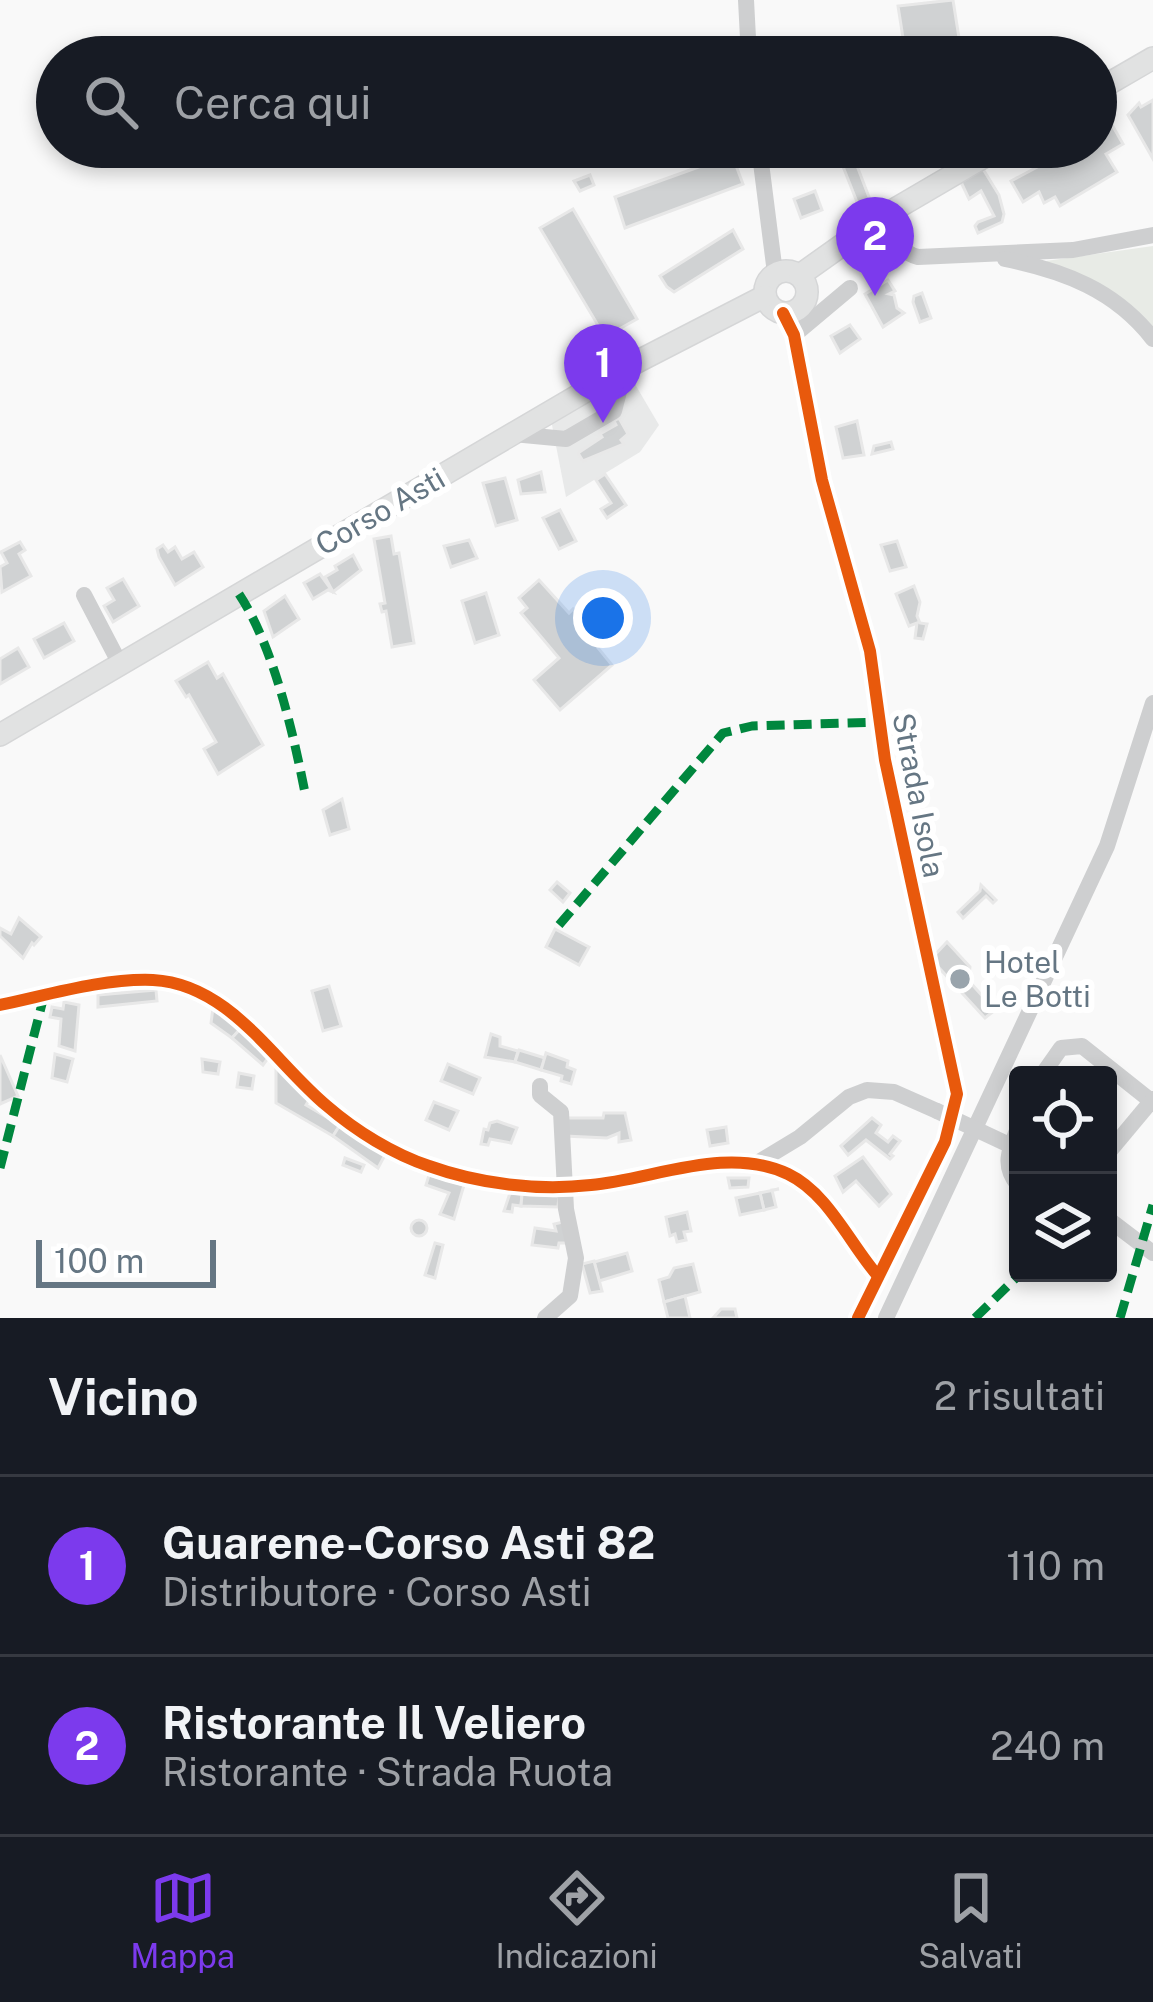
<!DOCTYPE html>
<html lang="it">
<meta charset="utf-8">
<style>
:root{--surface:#171b24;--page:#20242c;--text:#f1f3f6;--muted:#9ea1a6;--line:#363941;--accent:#7c3aed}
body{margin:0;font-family:"Public Sans",sans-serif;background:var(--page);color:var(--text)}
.controls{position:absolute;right:36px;bottom:36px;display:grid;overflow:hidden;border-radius:12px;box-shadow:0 6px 18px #0003}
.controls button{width:108px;height:108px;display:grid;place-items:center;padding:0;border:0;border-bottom:3px solid var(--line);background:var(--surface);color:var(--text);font:60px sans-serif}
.scale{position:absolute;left:36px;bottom:30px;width:180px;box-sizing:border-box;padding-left:12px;border:6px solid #657683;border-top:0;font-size:33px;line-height:42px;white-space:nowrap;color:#657683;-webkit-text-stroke:9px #fff;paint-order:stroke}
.you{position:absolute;left:603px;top:618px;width:42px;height:42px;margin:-30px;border:9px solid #fff;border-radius:50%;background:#1a73e8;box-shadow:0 0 0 18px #1a73e833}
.badge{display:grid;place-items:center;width:78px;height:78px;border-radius:50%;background:var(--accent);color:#fff;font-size:39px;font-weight:700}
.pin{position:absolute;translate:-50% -99px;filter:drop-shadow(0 3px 6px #0008)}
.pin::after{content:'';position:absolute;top:63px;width:42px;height:36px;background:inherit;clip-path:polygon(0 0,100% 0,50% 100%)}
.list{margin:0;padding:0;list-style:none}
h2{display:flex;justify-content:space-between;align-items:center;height:156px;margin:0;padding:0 48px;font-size:51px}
h2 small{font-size:39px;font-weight:400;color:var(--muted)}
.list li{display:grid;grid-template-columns:78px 1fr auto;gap:36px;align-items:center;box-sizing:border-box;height:180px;padding:0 48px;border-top:3px solid var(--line)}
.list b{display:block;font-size:45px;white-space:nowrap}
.list p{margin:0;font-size:39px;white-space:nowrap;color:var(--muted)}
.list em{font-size:39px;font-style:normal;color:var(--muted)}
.icon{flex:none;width:66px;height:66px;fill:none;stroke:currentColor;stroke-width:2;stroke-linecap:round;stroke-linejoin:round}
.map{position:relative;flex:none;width:1153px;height:1318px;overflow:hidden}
.search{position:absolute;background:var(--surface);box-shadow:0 6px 18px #0003;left:36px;right:36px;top:36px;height:132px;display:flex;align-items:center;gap:30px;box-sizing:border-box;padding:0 42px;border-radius:66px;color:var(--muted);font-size:45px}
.sheet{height:516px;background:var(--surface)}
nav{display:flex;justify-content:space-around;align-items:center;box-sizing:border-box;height:168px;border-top:3px solid var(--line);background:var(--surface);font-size:33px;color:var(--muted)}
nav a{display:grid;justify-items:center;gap:6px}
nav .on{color:var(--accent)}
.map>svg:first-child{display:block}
</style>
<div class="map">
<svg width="1153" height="1318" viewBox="0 0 1153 1318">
<rect width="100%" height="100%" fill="#f9f9f9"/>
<path fill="#e8e9e9" d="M629 374 659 425 640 452 566 497 551 420Z"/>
<path fill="#e8ebe6" d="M1153 246V332L1046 261Z"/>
<g fill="#d0d2d3" stroke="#e8e8e8" stroke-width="3">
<path d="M953 0 962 57H906L898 6Z"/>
<path d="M1029 38 1039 57H995Z"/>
<path d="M1153 100V159L1128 115 1139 103 1141 107Z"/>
<path d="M1111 123 1123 144 1106 154 1117 172 1060 206 1055 197 1044 203 1039 192 1023 202 1011 181 1075 147H1096V132Z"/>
<path d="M732 155 743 184 625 228 615 197Z"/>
<path d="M854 158 872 205 861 212 842 164Z"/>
<path d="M983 169 999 195 1004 214 1002 222 978 233 975 226 978 222 994 216 981 191 969 199 961 182Z"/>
<path d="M590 175 594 185 580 191 574 181Z"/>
<path d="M815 191 822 210 801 218 794 199Z"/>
<path d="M573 209 637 319 605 337 540 228Z"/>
<path d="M733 230 743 249 674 292 667 287 660 276Z"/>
<path d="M888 280 895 291 889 294 894 295 897 308 904 313 883 327 865 294Z"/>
<path d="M922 293 931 318 920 322 913 302 914 296Z"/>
<path d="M850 325 860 339 840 353 831 336Z"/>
<path d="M619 418 628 434 621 440 624 444 583 461 578 453 602 437 600 434 616 425 614 421Z"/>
<path d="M857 421 864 455 843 458 836 427Z"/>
<path d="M891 442 893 449 872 454 874 446Z"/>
<path d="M541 472 545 492 521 494 518 480Z"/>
<path d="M605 474 626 505 607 518 601 509 611 503 596 480Z"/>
<path d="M505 478 517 520 496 526 483 483Z"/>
<path d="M560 510 576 541 559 549 543 518Z"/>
<path d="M391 536 394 554 399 553 414 643 392 647 386 611 382 612 380 604 385 603 374 539Z"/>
<path d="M469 540 477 558 451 567 444 546Z"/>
<path d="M897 541 906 567 890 571 881 545Z"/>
<path d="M20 542 25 550 19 554 31 576 2 592 0 567 7 563 1 552Z"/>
<path d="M163 545 168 552 175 547 182 559 194 552 203 567 175 585 159 557 157 549Z"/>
<path d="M353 555 361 570 333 592 325 577 337 570 335 566Z"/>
<path d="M320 574 333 592 328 590 313 599 304 583Z"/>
<path d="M123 579 139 606 113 622 104 606 114 600 107 588Z"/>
<path d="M539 580 569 613 573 609 600 640 598 648 612 665 560 710 534 680 559 658 521 613 527 608 519 598Z"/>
<path d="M914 586 920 602 917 616 920 623 927 624 923 639 915 638 917 623 909 626 896 594Z"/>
<path d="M486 593 499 635 475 643 462 601Z"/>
<path d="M285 596 299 619 273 637 264 611Z"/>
<path d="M64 623 74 641 44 658 34 639Z"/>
<path d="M18 648 29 667 0 684V659Z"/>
<path d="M208 662 217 678 223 674 263 745 218 774 204 749 216 742 189 695 186 697 176 681Z"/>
<path d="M342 799 349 829 330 835 323 810Z"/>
<path d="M557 882 570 893 563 902 550 890Z"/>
<path d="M981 885 996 900 993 903 986 896 963 918 958 912 980 891Z"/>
<path d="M19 918 41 937 34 945 32 943 23 958 0 936V928L11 934Z"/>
<path d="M555 929 589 947 579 965 546 947Z"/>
<path d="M947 942 970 967 968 980 995 1010 985 1018 931 959Z"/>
<path d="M329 986 341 1026 323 1031 312 991Z"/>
<path d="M156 990 157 1001 98 1007V995Z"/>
<path d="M64 1002 79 1005 75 1051 59 1046 61 1019 50 1017 52 1007 63 1009Z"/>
<path d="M213 1008 241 1028 232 1038 211 1023Z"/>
<path d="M241 1028 271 1054 263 1065 232 1038Z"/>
<path d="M491 1034 500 1037V1046L518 1051 515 1062 485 1057Z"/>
<path d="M519 1050 545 1058 541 1070 515 1062Z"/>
<path d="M546 1053 568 1061 567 1067 575 1070 571 1084 561 1081 562 1076 541 1070Z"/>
<path d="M55 1054 73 1059 67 1082 52 1078Z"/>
<path d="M0 1055 18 1096 0 1104Z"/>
<path d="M202 1059 220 1062 218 1074 203 1072Z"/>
<path d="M276 1060 309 1100 306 1105 340 1125 333 1136 276 1103Z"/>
<path d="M448 1064 480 1078 473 1094 441 1081Z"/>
<path d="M239 1073 254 1076 252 1089 237 1087Z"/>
<path d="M434 1102 458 1111 449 1130 426 1120Z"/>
<path d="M604 1113H625L631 1140 619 1142V1133L607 1138 565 1136V1118H603Z"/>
<path d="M872 1118 881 1125 876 1133 888 1142 893 1136 900 1141 890 1154 893 1156 890 1159 866 1140 848 1155 841 1146Z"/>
<path d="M497 1121 517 1128 511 1143 490 1139 488 1145 481 1144 484 1129 488 1130 490 1123Z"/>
<path d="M340 1125 387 1151 378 1168 333 1136Z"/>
<path d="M726 1127 728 1143 710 1146 707 1130Z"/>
<path d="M863 1157 891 1194 879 1206 856 1181 843 1192 835 1176Z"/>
<path d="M345 1158 364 1165 361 1172 343 1165Z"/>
<path d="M429 1175 464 1185 454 1219 440 1214 449 1193 426 1185Z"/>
<path d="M728 1178H749L748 1187 730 1188Z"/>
<path d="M779 1189 772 1190 776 1207 764 1210 760 1193Z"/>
<path d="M510 1193 522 1194 521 1206 513 1205 512 1212 504 1211Z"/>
<path d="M760 1193 764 1210 740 1215 736 1198Z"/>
<path d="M522 1194 559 1196 558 1207 521 1206Z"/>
<path d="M687 1212 691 1231 684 1232 686 1240 677 1242 675 1234 670 1236 666 1217Z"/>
<circle cx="419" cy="1228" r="8"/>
<path d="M563 1222 567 1243H559L558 1248 532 1245 535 1228 556 1231 554 1224Z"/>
<path d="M435 1243 443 1245 435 1278 425 1275Z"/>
<path d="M627 1253 632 1271 599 1281 594 1262Z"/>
<path d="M594 1261 602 1291 590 1293 582 1264Z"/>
<path d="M693 1264 700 1292 664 1302 659 1280 669 1277 674 1268Z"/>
<path d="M685 1296 690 1318H668L664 1302Z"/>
<path d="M721 1309H735L737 1318H713Z"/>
</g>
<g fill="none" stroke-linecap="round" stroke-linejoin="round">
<defs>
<g id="major">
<path d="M1096 91 1153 58"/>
<circle cx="786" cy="292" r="21"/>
<path d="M800 275 883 216 1001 147"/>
<path d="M0 735 625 368 765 296"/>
</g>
</defs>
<use href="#major" stroke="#d5d6d7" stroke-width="24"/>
<g stroke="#cecfd0" stroke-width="16">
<path d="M746 0 749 57"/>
<path d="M759 147 775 273"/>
<path d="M883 216C892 235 896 251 918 257L1073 250 1153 235"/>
<path d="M1005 259C1064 271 1115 290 1153 339"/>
<path d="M783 313 794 335 822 480 870 651 885 760 957 1094 945 1142 858 1318"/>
<path d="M794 335 850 288"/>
<path d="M513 434 566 439 614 411 625 368"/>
<path d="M84 595 120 664"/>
<path d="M0 1005C48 995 104 978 153 980 230 984 274 1062 327 1106 356 1131 393 1154 429 1166 479 1184 538 1191 591 1185 654 1179 727 1145 788 1174 828 1193 850 1244 878 1276"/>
<path d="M1042 1075 1061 1048 1082 1046 1151 1101"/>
<path d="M540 1086V1095L561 1112 566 1209 576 1258 570 1296 545 1318"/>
<path d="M1018 1128C1009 1150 1002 1166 1018 1185"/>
<path d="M1108 1153 1153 1099"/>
<path d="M757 1163 800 1137 849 1097 867 1090 894 1092 937 1111"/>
<path d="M1108 1219 1153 1253"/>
<path d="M886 1318 1107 846 1153 703"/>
</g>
<use href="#major" stroke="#e1e2e2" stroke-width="21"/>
<path stroke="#cecfd0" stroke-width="16" d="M937 1111 1018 1149"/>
<g stroke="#00873e" stroke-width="9" stroke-dasharray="18 9" stroke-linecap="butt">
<path d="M239 594C274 647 294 736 306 798"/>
<path d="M559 925 723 733 752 726 880 722"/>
<path d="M0 1168 44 996"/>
<path d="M975 1318 1021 1273"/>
<path d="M1120 1318 1153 1205"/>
</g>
<defs>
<g id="cycleway">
<path d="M783 313 794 335 822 480 870 651 885 760 957 1094 945 1142 858 1318"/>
<path d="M0 1005C48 995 104 978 153 980 230 984 274 1062 327 1106 356 1131 393 1154 429 1166 479 1184 538 1191 591 1185 654 1179 727 1145 788 1174 828 1193 850 1244 878 1276"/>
</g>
</defs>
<use href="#cycleway" stroke="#fff" stroke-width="20"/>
<use href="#cycleway" stroke="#e8590c" stroke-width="12"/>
</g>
<circle fill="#99a4ac" stroke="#fff" stroke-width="4.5" cx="960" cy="979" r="12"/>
<g text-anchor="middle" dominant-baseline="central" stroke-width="12" stroke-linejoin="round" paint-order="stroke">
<g font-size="30" fill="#657683" stroke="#fff">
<text transform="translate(380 511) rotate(-30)">Corso Asti</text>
<text transform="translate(919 795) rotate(79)">Strada Isola</text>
</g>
<g font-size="30" fill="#657683" stroke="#fff" text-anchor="start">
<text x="984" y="962">Hotel<tspan x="984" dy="34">Le Botti</tspan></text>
</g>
</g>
</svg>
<div class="controls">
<button><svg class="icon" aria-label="locate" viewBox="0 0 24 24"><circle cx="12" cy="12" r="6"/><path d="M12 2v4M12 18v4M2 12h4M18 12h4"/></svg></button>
<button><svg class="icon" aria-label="layers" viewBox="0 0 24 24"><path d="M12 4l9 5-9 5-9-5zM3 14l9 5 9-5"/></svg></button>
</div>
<div class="scale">100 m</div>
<div class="you"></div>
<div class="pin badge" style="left:603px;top:423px">1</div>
<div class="pin badge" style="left:875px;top:296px">2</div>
<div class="search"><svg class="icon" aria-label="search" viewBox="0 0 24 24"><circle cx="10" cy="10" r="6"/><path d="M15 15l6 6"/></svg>Cerca qui</div>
</div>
<section class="sheet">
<h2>Vicino<small>2 risultati</small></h2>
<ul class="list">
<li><span class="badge">1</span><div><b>Guarene-Corso Asti 82</b><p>Distributore · Corso Asti</p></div><em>110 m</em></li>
<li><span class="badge">2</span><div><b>Ristorante Il Veliero</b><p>Ristorante · Strada Ruota</p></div><em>240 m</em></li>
</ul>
</section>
<nav>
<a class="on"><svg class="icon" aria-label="map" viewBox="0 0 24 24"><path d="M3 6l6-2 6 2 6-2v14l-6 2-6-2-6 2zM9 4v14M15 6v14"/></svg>Mappa</a>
<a><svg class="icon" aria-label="directions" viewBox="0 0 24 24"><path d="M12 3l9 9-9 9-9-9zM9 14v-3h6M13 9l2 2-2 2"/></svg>Indicazioni</a>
<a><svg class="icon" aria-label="saved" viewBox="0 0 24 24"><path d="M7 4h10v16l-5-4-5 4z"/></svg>Salvati</a>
</nav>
